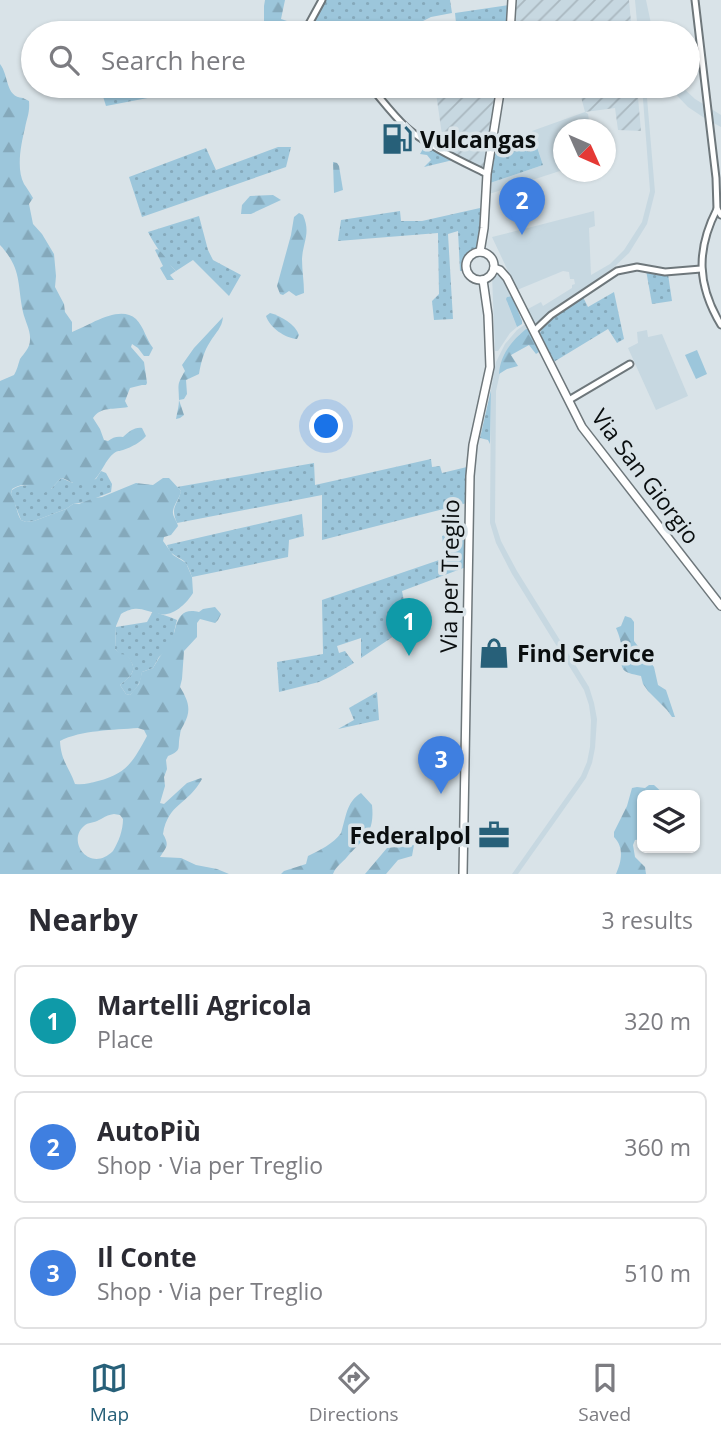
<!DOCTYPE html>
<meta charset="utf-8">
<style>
:root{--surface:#fff;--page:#f7f7f7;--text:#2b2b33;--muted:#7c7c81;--line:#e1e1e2;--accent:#276079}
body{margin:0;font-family:"Open Sans",sans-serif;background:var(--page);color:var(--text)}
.controls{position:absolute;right:21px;bottom:21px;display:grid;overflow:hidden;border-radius:10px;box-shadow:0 2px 5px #0004}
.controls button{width:63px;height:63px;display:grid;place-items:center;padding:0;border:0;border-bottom:2px solid var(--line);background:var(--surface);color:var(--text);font:35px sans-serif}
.compass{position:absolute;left:553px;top:119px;width:63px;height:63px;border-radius:50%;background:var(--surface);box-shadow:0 2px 5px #0004;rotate:135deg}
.you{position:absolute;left:327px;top:427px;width:24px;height:24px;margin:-18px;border:5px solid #fff;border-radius:50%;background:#1a73e8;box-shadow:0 0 0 10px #1a73e833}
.badge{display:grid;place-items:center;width:46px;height:46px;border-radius:50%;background:var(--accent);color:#fff;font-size:23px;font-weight:700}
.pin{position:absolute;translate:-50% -58px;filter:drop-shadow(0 2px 4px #0008)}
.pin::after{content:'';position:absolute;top:37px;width:24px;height:21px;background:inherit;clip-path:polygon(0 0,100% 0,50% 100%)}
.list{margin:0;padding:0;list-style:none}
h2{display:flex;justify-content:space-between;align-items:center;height:91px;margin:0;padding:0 28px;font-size:30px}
h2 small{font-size:23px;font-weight:400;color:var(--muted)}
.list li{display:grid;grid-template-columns:46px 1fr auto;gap:21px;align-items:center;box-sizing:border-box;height:112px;margin:0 14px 14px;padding:0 14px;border:2px solid var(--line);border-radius:10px}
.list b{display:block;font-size:26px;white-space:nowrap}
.list p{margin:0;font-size:23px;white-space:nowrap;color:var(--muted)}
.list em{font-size:23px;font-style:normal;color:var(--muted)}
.icon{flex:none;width:38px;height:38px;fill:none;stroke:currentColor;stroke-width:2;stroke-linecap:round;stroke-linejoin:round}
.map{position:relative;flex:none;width:721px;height:874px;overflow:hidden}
.search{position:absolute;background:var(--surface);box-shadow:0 2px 5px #0004;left:21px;right:21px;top:21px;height:77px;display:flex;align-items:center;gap:18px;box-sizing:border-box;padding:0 24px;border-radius:38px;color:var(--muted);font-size:26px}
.sheet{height:469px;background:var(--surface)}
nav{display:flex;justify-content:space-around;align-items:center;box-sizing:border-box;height:98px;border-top:2px solid var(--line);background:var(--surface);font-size:19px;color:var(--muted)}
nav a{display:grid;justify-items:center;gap:4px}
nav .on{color:var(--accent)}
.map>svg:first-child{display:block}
</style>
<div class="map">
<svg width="721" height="874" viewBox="0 0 721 874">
<defs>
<pattern id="industrial-furrows" width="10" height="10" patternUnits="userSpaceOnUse" patternTransform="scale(1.75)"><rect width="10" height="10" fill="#c7d8e1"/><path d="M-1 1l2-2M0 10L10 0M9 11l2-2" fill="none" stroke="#aab8c0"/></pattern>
<pattern id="grass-dots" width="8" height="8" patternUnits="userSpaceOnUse" patternTransform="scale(1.75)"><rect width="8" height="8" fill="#9cc6db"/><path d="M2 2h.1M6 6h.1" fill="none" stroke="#85a9bb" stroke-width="1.8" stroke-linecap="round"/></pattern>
<pattern id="forest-firs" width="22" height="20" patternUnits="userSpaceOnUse" patternTransform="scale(1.75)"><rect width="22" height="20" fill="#9cc6db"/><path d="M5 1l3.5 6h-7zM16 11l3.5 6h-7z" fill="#85a9bb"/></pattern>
</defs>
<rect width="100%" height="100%" fill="#d9e3e8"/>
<g fill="#c7d8e1">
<path d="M635 0H646L653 33H638Z"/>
<path d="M642 86H646L655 192 647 224 629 253 613 268 520 334 509 347 502 364 496 391 495 522 501 541 517 571 589 687 594 703 597 719 595 748 592 763 586 778 518 874H512L581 776 587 762 590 747 591 720 589 705 584 690 512 574 496 543 490 523 491 390 496 362 505 344 517 330 531 320 526 310 541 302 543 306 572 288V285L575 284 574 279H570L569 272 563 271 517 290 492 237 594 211 595 226 589 228 591 275 610 264 624 250 642 222 650 191Z"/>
<path d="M668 86H681L695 99 721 115V127L706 119 688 107Z"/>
<path d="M585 112 588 114 590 127 598 128V129L564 130 563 170 489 194 490 183 543 165 532 131Z"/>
<path d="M494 271 499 272 512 296 507 297V302L517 327 510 333 498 351H495L492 275Z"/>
<path d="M647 330 648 337 662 334 688 396 656 410 628 348 638 343 637 332Z"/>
</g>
<g fill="url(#industrial-furrows)">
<path d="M515 0H629L632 33H513Z"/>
<path d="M435 86H497L492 117 486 171 444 149Z"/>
<path d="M571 86H637L641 131 618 130 615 108 585 112 580 93 572 92Z"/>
</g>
<g fill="url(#grass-dots)">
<path d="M324 0H450L452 13 431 17 417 24 404 33 332 32 309 29Z"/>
<path d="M509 5 506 33H457L455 13Z"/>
<path d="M287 21 307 25 303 33H282L287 26Z"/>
<path d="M116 86 122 88 127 86H210L106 106 100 87 105 89Z"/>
<path d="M523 135 525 146 530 145 529 139 534 138 543 165 490 183 497 142Z"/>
<path d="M278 147H291L286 167 142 217 129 177 206 148 216 170Z"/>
<path d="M424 147 435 149 453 160 424 167 431 160 427 155 420 154Z"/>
<path d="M480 208C480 218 483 233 479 243 474 256 462 252 463 271H460L458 231 448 234 453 319 434 320 432 301 439 294 438 233 338 241 341 220 400 211 401 221H422Z"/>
<path d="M199 216 208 250 213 260 241 275 229 296 193 260 176 271C166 262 154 244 148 232Z"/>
<path d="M646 270 668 274 672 301 652 304Z"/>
<path d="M614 292 624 339 617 343 608 329 552 363 539 334 546 323 583 297 588 307Z"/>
<path d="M491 390 490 444 488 440 480 438Z"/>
<path d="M431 459 432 467 440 466 442 473 467 467V503L322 540V495L177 523C170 506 177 507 181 491L177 487 314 463 315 485Z"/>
<path d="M101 471 106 473 112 484 111 492 86 502 73 504 66 509 34 521 26 522 21 520 11 494 12 490C24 481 38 487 51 489L61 478 73 483 96 479Z"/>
<path d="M302 514 304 536 289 540 288 557 192 577C190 572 188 565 184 561 176 555 170 555 167 545Z"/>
<path d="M466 528V567L402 591 409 626 361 658V638L337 646 339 653 345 651 354 663 330 677 319 682 279 692 277 662 323 654 322 600 445 558 442 536Z"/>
<path d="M153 611C161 615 169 616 177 620L174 632V638L169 649 159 657 153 668 142 672C141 682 137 688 130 695L126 694 120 685C132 675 139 670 127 656L120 655 115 649 116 627 147 622Z"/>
<path d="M377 692 379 720 338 729 354 720 349 708Z"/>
</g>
<g fill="url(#forest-firs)" fill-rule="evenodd">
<path d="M265 0H285L281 19 287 21V25L281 33H264V6Z"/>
<path d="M176 22 185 27 221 28 218 33H149L162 25Z"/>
<path d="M0 64C9 75 5 97 23 98L29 101C30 113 27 117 25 128 21 144 16 169 24 184 27 188 30 193 33 198L29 204 33 224 42 234 54 254 56 276 55 287 64 304 65 312 72 322V332C89 326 119 304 136 319 144 327 146 339 153 348L149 356H144L138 348 132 344 131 347 144 362 147 383 146 385H142L130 388 125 401 128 407C114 410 101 406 93 418L100 429 104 440 108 441C113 437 117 436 123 437 129 432 134 427 142 428L146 436C141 442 132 447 123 450 117 452 118 450 113 454 101 464 98 490 77 484 71 483 67 479 61 478L51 489 44 493C31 488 26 480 12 489L11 494C16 502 16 512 21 520L26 522 34 521 66 509 73 504H79L94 498 102 497 136 483 153 485 163 478H169L181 491C180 498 174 504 173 511 172 516 177 521 178 526L171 535 164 537 163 541 173 555 186 563 192 577 193 593C187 603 173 617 160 614 143 611 138 604 121 614L116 626 115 649 120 654 127 655C139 670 132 675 120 685L126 694 130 695 139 684 142 672 153 668C155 665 157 661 159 658 162 653 167 650 170 645 177 634 173 605 199 612L203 609 215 607 221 614 218 620 215 623 200 619 197 623V637L184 651 182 679 180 687C188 700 192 710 184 724 181 730 181 728 180 735 177 748 183 750 168 756L166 760 167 769 164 777 165 786 160 803 164 804 187 783 201 778 202 779C188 805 168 803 163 834 170 846 166 847 160 857L181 858 196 865 217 869 229 874H0V381L14 375C17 370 18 365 20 359 24 353 30 348 30 340 31 331 25 321 23 312 17 283 22 269 0 245ZM138 728 144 730 147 736C134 760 127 774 98 781 90 783 84 785 75 784 69 767 61 761 60 741 81 730 114 730 138 728ZM114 814 120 815 123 819C123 830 119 841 113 851 90 874 66 841 84 826 88 822 94 823 99 820 105 817 107 815 114 814Z"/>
<path d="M333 162 337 163 339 166 343 190 334 193Z"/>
<path d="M273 195 281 200 251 214H241L242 205 250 196Z"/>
<path d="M299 213 303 215C311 233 303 242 302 259 302 270 304 282 304 293L296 296 289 291 283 295 280 294 277 286 291 235 294 217Z"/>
<path d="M157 249C166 255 168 264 176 271L170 275 174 280H167L160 268 163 266 155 250Z"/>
<path d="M512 296 522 321V324L517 327 506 299 507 297Z"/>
<path d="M270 313C281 316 295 324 299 335L297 339C285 338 270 328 266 316Z"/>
<path d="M223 317C222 328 216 332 210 342 204 351 201 362 199 374L186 380 187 394 184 399 179 400 184 415 180 418 176 419C177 413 179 406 179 400 179 384 176 386 185 371L182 365 194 348Z"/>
<path d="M526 329H529L542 350 536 354 529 345 511 355 518 366 507 369 499 374C500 356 511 341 526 329Z"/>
<path d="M625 616 631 618 634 622V641L654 667 658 685 666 690 675 717H672L667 710 648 691 643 684 641 676C622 672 620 671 622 652 622 644 619 635 616 628L621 626Z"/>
<path d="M649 785H654L665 795H642V839L635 840 633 845 635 857 645 867 646 874H616C622 861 624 847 614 837V832L627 806 632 788 637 787 645 788Z"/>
<path d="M361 793 372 805C375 833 364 838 347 857 342 863 336 866 333 874H281L284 871 306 864 308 856C320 850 333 844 341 833 346 818 346 802 361 793Z"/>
<path d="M414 845 412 856 398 860 386 874H365L387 848Z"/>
</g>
<path fill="#9cc6db" d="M697 350 707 374 696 379 685 355Z"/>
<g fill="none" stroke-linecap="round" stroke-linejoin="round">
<defs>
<g id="street">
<path d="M695 0 716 178 717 209 721 215"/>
<path d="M304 33 322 0"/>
<path d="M370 86C382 100 393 115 406 127 426 145 463 162 487 174"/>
<path d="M717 209C696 250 697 285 721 325"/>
<path d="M534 331 551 315 617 271 637 267 665 272 701 269"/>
<path d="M569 400 630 364"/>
</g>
<g id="secondary">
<path d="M510 33 512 0"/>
<path d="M480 252 484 228 487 174 501 86"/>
<circle cx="480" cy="266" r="14"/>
<path d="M494 268 500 270 507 278 582 427 721 606"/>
<path d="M463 874 470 476 473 445 490 367 488 315 483 280"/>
</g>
</defs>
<use href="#street" stroke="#6e777b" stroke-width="9"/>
<use href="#secondary" stroke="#6e777b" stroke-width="10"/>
<use href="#street" stroke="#fff" stroke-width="5"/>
<use href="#secondary" stroke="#fff" stroke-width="7"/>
</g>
<defs>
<symbol id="fuel-bare" viewBox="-9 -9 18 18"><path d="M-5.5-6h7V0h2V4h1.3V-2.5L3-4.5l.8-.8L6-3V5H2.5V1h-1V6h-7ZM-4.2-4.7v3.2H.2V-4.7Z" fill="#276079" stroke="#d9e3e8" stroke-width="2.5" paint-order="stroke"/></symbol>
<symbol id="shop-bare" viewBox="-9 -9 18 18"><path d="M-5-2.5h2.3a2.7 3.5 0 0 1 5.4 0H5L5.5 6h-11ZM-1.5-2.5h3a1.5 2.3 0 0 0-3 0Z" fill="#276079" stroke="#d9e3e8" stroke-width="2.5" paint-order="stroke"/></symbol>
<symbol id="office-bare" viewBox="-9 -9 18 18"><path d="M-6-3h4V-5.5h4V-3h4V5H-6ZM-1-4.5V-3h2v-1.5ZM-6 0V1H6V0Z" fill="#276079" stroke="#d9e3e8" stroke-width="2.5" paint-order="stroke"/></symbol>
</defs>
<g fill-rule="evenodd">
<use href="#fuel-bare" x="375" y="117" width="44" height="44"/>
<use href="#shop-bare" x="472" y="631" width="44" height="44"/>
<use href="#office-bare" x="472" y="813" width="44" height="44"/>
</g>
<g text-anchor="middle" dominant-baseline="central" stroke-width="7" stroke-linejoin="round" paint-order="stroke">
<g font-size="23" font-weight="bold" fill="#0a0e0f" stroke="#d9e3e8" text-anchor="start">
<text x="420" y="139">Vulcangas</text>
<text x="517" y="653">Find Service</text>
<text x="471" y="835" text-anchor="end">Federalpol</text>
</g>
<g font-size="23" fill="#0a0e0f" stroke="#d9e3e8">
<text transform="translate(646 476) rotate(53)">Via San Giorgio</text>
<text transform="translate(449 576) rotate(-89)">Via per Treglio</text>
</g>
</g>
</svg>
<div class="controls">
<button><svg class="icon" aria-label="layers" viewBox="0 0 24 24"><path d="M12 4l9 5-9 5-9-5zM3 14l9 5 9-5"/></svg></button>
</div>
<svg class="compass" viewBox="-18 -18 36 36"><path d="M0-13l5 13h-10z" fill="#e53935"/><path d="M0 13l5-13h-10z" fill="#7c7c81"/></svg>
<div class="you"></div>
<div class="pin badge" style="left:409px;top:656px;background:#0f9aa8">1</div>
<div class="pin badge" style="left:522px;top:235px;background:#3f7fe0">2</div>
<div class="pin badge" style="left:441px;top:794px;background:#3f7fe0">3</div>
<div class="search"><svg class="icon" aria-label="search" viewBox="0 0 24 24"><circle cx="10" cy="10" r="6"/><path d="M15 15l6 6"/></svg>Search here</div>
</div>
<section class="sheet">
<h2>Nearby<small>3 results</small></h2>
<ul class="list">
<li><span class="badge" style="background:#0f9aa8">1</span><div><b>Martelli Agricola</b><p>Place</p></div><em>320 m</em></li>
<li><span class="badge" style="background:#3f7fe0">2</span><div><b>AutoPiù</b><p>Shop · Via per Treglio</p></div><em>360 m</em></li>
<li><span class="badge" style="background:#3f7fe0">3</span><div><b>Il Conte</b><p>Shop · Via per Treglio</p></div><em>510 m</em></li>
</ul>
</section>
<nav>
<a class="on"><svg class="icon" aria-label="map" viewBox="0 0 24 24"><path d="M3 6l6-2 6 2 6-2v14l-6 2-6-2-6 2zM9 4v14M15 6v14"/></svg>Map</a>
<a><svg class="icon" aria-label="directions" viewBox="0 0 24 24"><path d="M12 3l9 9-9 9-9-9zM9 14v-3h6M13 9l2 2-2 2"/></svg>Directions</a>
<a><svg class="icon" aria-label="saved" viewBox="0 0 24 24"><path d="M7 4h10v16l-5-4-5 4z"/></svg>Saved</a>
</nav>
